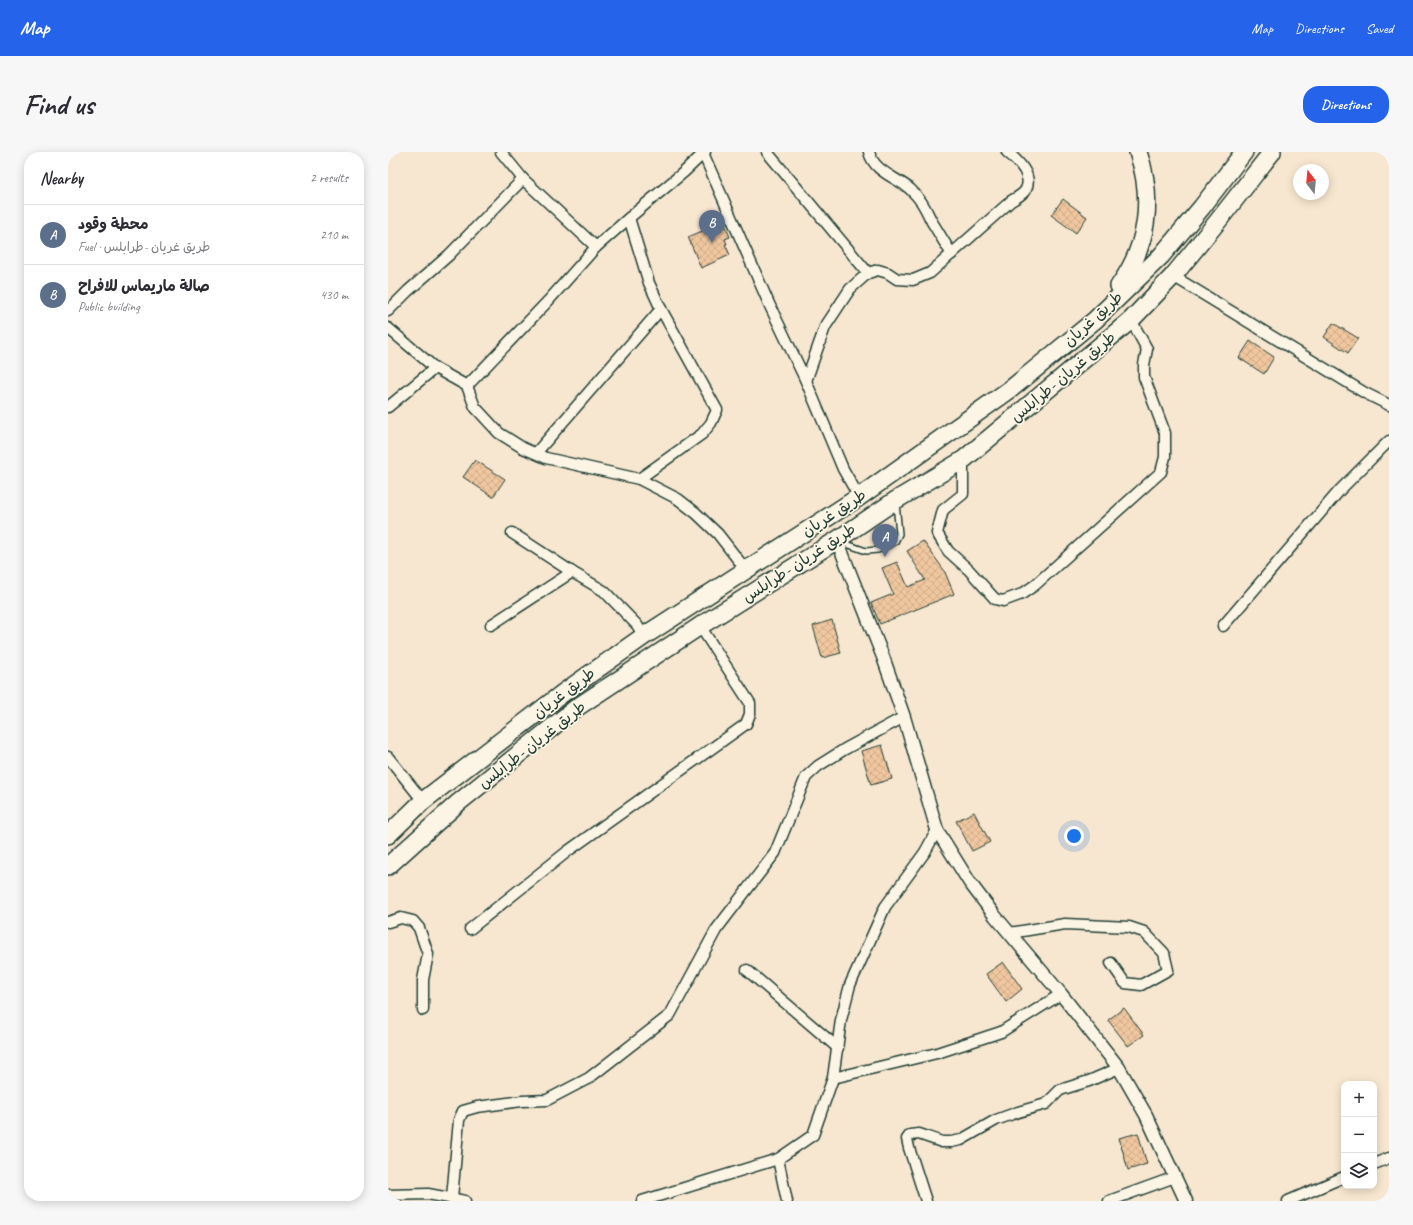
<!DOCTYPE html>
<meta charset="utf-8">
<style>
:root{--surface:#fff;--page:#f7f7f7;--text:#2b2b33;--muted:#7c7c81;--line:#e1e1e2;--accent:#2563eb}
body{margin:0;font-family:Caveat,"Playpen Sans Arabic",sans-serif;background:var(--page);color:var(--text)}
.controls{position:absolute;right:12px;bottom:12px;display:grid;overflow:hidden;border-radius:8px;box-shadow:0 2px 10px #0003}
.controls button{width:36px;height:36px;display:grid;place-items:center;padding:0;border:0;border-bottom:1px solid var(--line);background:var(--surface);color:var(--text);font:20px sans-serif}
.compass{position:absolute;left:905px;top:12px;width:36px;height:36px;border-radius:50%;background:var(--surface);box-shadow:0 2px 10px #0003;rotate:344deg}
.you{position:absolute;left:686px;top:684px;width:14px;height:14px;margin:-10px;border:3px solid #fff;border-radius:50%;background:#1a73e8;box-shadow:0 0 0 6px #1a73e833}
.badge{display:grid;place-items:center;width:26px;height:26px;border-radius:50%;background:var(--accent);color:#fff;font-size:13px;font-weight:700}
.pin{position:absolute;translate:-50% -33px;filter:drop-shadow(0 1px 2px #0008)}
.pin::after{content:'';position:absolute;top:21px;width:14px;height:12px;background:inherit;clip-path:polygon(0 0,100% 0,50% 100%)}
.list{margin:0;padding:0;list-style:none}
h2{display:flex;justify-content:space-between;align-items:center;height:52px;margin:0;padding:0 16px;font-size:17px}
h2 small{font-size:13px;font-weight:400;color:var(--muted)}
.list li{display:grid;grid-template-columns:26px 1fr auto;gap:12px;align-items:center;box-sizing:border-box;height:60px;padding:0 16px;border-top:1px solid var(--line)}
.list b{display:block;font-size:15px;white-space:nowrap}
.list p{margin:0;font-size:13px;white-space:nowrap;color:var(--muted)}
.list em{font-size:13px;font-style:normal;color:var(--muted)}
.icon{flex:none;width:22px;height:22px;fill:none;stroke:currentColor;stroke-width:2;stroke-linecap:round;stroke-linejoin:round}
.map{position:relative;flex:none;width:1001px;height:1049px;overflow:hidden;border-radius:16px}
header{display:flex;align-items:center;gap:24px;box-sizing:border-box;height:56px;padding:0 20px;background:var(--accent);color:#fff}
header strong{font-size:19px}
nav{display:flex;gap:22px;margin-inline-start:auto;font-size:14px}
.intro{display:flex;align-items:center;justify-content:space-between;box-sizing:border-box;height:96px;padding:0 24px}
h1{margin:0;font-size:28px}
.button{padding:10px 18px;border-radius:16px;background:var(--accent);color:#fff;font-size:14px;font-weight:700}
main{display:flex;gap:24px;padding:0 24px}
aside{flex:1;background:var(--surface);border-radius:16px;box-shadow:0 2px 10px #0003}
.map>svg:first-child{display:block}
</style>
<header>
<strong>Map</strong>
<nav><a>Map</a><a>Directions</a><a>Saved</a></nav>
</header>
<div class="intro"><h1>Find us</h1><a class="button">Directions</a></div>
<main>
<aside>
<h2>Nearby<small>2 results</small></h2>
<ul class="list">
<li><span class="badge" style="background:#5c6f8a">A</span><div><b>محطة وقود</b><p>Fuel · طريق غريان -طرابلس</p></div><em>210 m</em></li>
<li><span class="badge" style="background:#5c6f8a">B</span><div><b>صالة ماريماس للافراح</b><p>Public building</p></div><em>430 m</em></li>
</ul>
</aside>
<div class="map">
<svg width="1001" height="1049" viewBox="0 0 1001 1049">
<defs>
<pattern id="building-cross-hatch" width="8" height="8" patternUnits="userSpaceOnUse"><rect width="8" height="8" fill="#f0c79f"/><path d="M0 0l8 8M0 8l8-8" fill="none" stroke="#cdac8a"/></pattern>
</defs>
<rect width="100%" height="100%" fill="#f8e7d0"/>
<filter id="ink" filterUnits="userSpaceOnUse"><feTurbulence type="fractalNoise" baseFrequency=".025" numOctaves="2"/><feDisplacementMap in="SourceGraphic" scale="8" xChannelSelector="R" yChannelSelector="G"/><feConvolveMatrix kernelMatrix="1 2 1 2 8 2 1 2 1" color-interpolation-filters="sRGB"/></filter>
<g filter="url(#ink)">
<g fill="url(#building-cross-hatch)" stroke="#1f3d34">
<path d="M675 47 699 65 688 81 663 63Z"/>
<path d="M336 70 342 85 337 87 339 92H337L342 103 313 116 300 85Z"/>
<path d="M945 171 970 186 960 201 936 185Z"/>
<path d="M862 189 886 205 876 222 851 206Z"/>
<path d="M87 308 117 327 105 345 75 325Z"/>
<path d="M535 389 556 418 566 442 492 472 483 451 505 442 494 416 509 410 520 435 537 428 519 399Z"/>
<path d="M444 468 453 501 434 506 425 474Z"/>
<path d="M494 593 504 627 483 633 473 599Z"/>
<path d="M586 660 602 690 584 699 568 669Z"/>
<path d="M615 810 634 837 618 850 598 822Z"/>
<path d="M736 856 756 883 740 894 720 868Z"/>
<path d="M750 981 759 1012 740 1018 731 986Z"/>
</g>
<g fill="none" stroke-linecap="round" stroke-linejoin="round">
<defs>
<path id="service" d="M453 390 478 399 490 398 507 390 511 382 508 351"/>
<g id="minor">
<path d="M113 0 135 27 208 95"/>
<path d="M379 0 480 121"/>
<path d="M481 0C486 20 508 25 522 37 534 48 537 56 544 70 551 81 557 92 564 102"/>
<path d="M315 1 382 154 418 229 455 317 471 345"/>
<path d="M241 66 261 131 273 157 329 258 323 271 314 282 251 327"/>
<path d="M785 124 977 241 1001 253"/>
<path d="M0 159 20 139 61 103 135 27"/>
<path d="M0 176 47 216 79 234 87 255 111 281 135 296 158 306 251 327 290 347 308 361 330 382 358 418"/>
<path d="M418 229 437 175 462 137 480 121 490 118 500 121 509 127 525 128 542 121 623 49C628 46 636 42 638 37 645 23 629 8 619 0"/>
<path d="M79 234 161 148 208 95 241 66 296 20 317 0"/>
<path d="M0 255 47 216"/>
<path d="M148 301 273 157"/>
<path d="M575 308V342L555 358 549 381 560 399 581 418 607 447 615 449 634 442 647 433 773 320 777 305V281L756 225V213L759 197 743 168"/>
<path d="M124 381 184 420 216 439 249 473 256 484"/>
<path d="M103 473 184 420"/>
<path d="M835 474 952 338 1001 289"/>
<path d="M0 605 35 649"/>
<path d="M0 770 13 766 25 769 31 776 40 802 35 828V858"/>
<path d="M82 777 180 699 358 572 362 562V551L312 474"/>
<path d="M622 781 677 772 741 775 756 780 776 801 780 818 753 833 737 831 723 811"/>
<path d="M359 818 450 896"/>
<path d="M445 926 549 901 613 880 673 842"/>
<path d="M390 1007 399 1049"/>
<path d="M986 1012 1001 1006"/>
<path d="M0 1043 40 1042 77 1049"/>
<path d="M64 1046 71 968 75 959 89 955 134 949 159 948 201 926 282 863 328 778 387 701 418 625 430 614 457 597 516 565"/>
<path d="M254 1049 390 1007 425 983 445 926 453 868 462 833 497 755 537 700 549 678"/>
<path d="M538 1049 521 996 519 987 522 983 531 982 554 990H563L573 988 608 968 630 960 658 952 672 938 701 929 731 916"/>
<path d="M721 1049 787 1025"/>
<path d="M900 1049 956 1025"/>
</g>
<path id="tertiary" d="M449 388 495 505 516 565 549 678 582 731 607 764 673 842 731 916 758 963 798 1049"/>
<g id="trunk">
<path d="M731 134C760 94 766 47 750 0"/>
<path d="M0 683 35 649 175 541 256 484 471 345 624 236 707 168 773 104 814 55 856 0"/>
<path d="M0 714 70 651 188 556 312 474 449 388 508 348 575 308 743 168 785 124 830 69 884 0"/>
</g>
</defs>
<use href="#service" stroke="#1f3d34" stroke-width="8"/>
<use href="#minor" stroke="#1f3d34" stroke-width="13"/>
<use href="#tertiary" stroke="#1f3d34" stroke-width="15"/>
<use href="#trunk" stroke="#1f3d34" stroke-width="20"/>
<use href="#service" stroke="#fcf5e5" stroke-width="5"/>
<use href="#minor" stroke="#fcf5e5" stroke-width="10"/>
<use href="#tertiary" stroke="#fcf5e5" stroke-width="12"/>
<use href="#trunk" stroke="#fcf5e5" stroke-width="17"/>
</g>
</g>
<g text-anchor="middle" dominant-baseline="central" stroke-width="3.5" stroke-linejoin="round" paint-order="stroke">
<g font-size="16" fill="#1f3d34" stroke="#fcf5e5">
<text transform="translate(705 167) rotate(-42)">طريق غريان</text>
<text transform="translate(675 225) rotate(-40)">طريق غريان -طرابلس</text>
<text transform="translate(446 361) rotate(-33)">طريق غريان</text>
<text transform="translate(411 411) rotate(-33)">طريق غريان -طرابلس</text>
<text transform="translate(176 541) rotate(-37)">طريق غريان</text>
<text transform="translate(144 593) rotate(-38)">طريق غريان -طرابلس</text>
</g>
</g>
</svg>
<div class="controls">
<button>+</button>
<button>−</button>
<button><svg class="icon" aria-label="layers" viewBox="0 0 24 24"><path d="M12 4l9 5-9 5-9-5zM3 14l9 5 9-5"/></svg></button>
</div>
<svg class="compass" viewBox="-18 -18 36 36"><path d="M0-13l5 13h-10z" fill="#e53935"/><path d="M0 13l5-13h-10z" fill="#7c7c81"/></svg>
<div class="you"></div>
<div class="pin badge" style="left:497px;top:405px;background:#5c6f8a">A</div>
<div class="pin badge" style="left:324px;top:91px;background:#5c6f8a">B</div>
</div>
</main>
